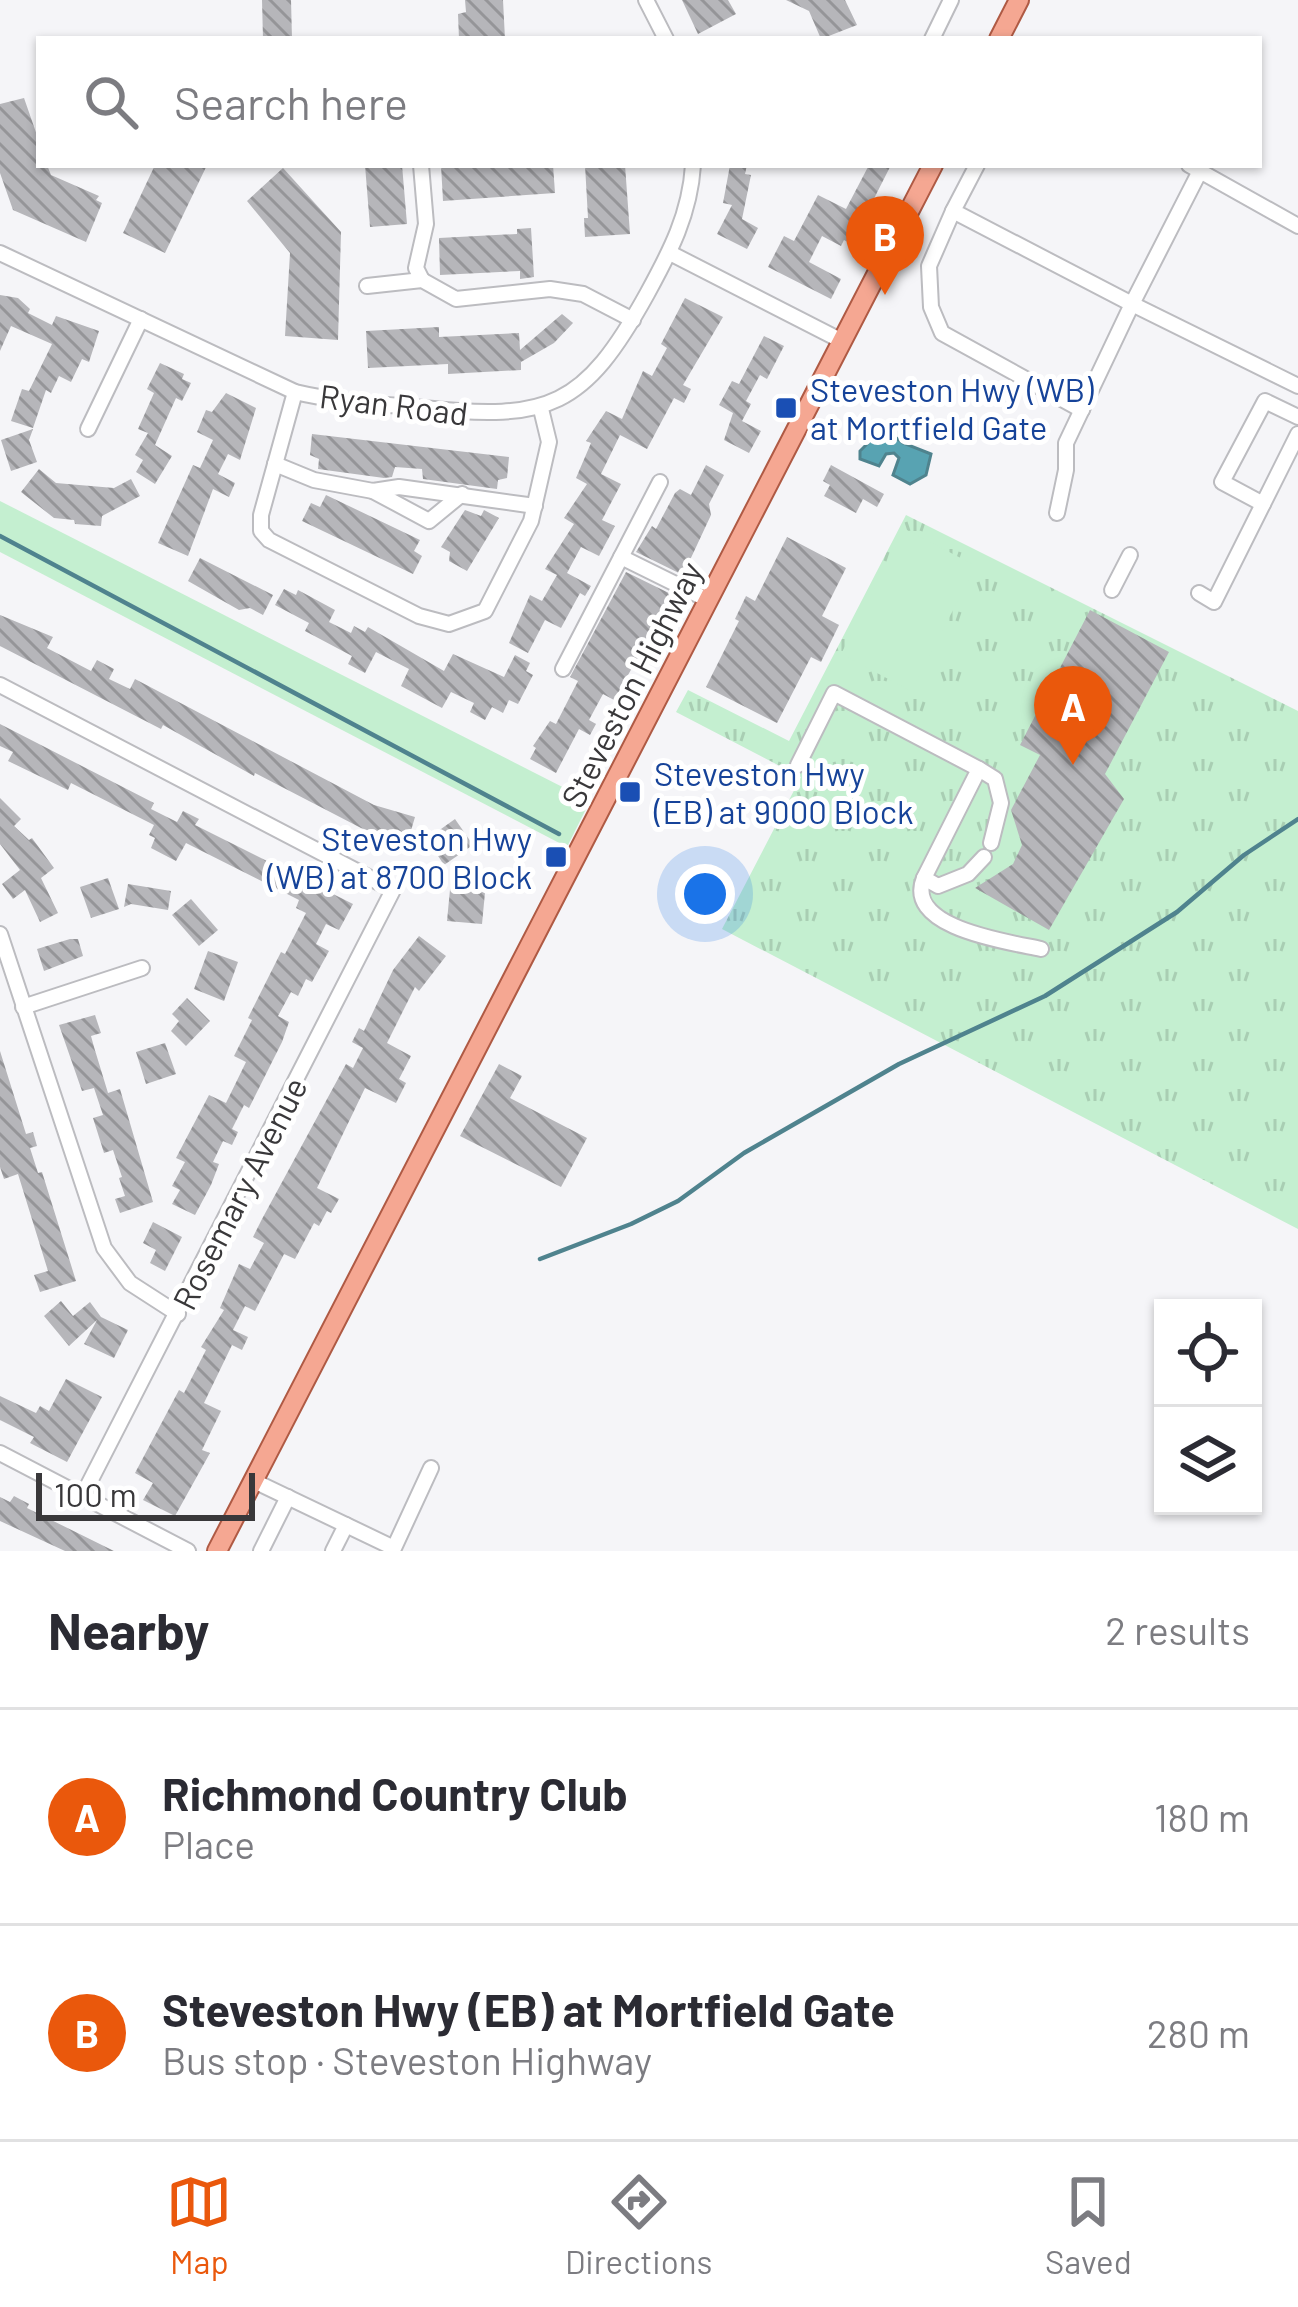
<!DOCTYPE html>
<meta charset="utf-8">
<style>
:root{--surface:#fff;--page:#f7f7f7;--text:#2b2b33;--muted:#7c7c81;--line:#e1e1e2;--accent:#ea580c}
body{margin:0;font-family:Barlow,sans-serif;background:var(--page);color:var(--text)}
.controls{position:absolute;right:36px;bottom:36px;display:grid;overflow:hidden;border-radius:0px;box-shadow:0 3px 9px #0004}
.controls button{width:108px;height:108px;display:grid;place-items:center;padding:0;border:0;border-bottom:3px solid var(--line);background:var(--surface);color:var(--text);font:60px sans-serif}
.scale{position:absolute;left:36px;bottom:30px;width:219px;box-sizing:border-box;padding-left:12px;border:6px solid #39383a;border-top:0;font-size:33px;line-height:42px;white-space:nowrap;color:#39383a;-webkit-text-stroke:9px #fff;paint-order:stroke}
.you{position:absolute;left:705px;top:894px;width:42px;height:42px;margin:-30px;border:9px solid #fff;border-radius:50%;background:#1a73e8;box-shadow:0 0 0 18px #1a73e833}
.badge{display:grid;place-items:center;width:78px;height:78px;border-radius:50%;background:var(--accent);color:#fff;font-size:39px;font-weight:700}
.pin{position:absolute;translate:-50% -99px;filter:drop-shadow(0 3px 6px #0008)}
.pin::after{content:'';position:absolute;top:63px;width:42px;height:36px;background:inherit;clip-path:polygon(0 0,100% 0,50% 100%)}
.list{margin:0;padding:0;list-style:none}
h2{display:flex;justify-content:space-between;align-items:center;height:156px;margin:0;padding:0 48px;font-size:51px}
h2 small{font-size:39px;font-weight:400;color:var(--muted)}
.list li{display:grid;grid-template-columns:78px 1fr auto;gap:36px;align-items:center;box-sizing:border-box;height:216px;padding:0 48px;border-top:3px solid var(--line)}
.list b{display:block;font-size:45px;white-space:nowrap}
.list p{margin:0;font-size:39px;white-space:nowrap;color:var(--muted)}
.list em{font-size:39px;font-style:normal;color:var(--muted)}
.icon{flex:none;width:66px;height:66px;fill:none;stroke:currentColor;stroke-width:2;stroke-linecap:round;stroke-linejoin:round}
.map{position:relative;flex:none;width:1298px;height:1551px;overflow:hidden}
.search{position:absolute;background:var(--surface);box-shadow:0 3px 9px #0004;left:36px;right:36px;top:36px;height:132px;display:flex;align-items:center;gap:30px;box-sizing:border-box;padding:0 42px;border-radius:0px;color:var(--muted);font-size:45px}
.sheet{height:588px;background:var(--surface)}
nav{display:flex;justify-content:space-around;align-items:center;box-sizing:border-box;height:168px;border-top:3px solid var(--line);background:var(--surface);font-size:33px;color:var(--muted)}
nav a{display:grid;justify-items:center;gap:6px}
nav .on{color:var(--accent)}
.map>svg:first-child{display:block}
</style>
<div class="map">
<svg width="1298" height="1551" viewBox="0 0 1298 1551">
<defs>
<pattern id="grass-tufts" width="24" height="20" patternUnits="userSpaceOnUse" patternTransform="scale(3)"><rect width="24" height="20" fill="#c4efd0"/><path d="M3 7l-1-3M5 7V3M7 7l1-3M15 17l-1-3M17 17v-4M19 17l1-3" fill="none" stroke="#a9ceb3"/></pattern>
<pattern id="building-back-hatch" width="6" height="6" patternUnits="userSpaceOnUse" patternTransform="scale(3)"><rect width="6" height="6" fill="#b6b6ba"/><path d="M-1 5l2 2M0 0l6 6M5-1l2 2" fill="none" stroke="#959598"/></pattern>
</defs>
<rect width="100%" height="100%" fill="#f5f5f8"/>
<path fill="url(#grass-tufts)" d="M906 515 1298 711V1229L722 929 801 777 676 712 688 690 789 741Z"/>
<g fill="#c4efd0">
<path d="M0 501 590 801 567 847 0 552Z"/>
<path d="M905 529 976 566 911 691 841 654Z"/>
</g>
<path fill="#58a3b2" stroke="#4f838e" stroke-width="3" d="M883 428 903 443 931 454 926 475 910 484 893 475 899 458 894 453 886 454 879 466 860 459V451Z"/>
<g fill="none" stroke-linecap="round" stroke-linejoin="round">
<g stroke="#4f838e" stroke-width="4.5">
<path d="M0 536 559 834"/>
<path d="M540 1259 631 1224 678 1201 744 1153 899 1064 1045 996 1177 912 1244 855 1298 819"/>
</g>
</g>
<g fill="url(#building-back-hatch)">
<path d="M262 0H291L292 39H263Z"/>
<path d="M465 0H503L505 39H459L458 14 466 12Z"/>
<path d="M682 0H728L736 14 698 34Z"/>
<path d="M786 0H845L857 25 821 39 809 11Z"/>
<path d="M24 98 39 141V165H47L51 175 99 196 96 200 102 203 86 242 13 210 0 173V104Z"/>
<path d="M155 165H207L165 253 123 233Z"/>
<path d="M365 165H402L407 224 370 227Z"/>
<path d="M441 165H553L555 193 443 201Z"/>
<path d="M585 165H625L630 234 585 237 584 218H588Z"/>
<path d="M730 165H747L745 174 751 175 742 219 758 228 747 249 717 234 732 205 723 203Z"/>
<path d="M869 165H891L851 244 844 240 841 246 822 236 809 262 841 279 831 299 768 267 784 236 794 241 818 195 846 209Z"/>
<path d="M283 168 341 232 338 340 285 336 290 253 247 201Z"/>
<path d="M531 228 534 277 520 279V271L440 275 439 238 517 234V229Z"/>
<path d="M0 295 18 298 30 309 28 313 52 325 56 316 99 331 89 362 82 359 71 382 59 376 51 393 46 390 33 428 11 421 22 389 29 391 52 344 11 326 0 351Z"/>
<path d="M685 298 723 317 683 385 691 389 684 403 674 398 647 449 620 435 601 474 621 484 602 520 615 526 599 556 581 547 567 573 591 586 585 596 580 593 561 628 545 620 528 653 509 643 530 595 542 601 557 575 545 569 574 524 564 518 587 484 576 478 591 443 586 441 606 411 622 419 643 371 652 376 667 348 661 344Z"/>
<path d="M562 314 573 323 554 343 521 362V370L448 374V364L368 368 366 331 439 327V337L519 333 520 350Z"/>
<path d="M764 336 784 346 767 379 760 375 746 401 751 404 742 421 761 431 749 453 724 440 733 413 719 405 732 381 739 384Z"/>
<path d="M160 363 184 374 182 379 191 383 182 401 176 398 155 445 172 456 155 484 136 472 143 460 135 455 148 433 138 429 154 393 147 389Z"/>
<path d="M226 393 256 408 240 460 228 454 218 474 235 483 229 497 213 489 188 556 158 543 193 465 200 468 213 440 197 432 206 410 212 412Z"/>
<path d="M33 429 29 440 37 462 11 471 1 440Z"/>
<path d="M312 434 509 457 507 478 498 480 497 489 423 479 422 469 395 467 392 477 384 478 318 469 319 459 310 455Z"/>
<path d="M706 465 724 475 709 504 711 515 683 575 636 552 652 526 656 529 675 493 680 489 691 495Z"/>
<path d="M831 465 884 494 877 507 863 499 856 513 824 496 830 485 823 481Z"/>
<path d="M39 469 56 483 114 488 131 479 140 496 102 516 101 526 75 524 74 520 54 518 21 492Z"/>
<path d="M326 495 420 540 414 551 422 556 413 574 302 521 311 503 320 507Z"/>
<path d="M465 510 481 516 484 510 499 518 467 571 449 561 450 552 441 547Z"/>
<path d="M787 537 846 568 822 616 839 625 821 662 811 657 777 723 706 687 739 621 735 619 746 596 755 601Z"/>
<path d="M200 558 273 595 263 615 250 608 239 610 188 581Z"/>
<path d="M626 572 673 595 614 700 603 694 589 720 596 724 590 735 579 729 556 773 530 759 536 748 533 746 550 721 556 724 578 681 570 677Z"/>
<path d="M284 589 296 595 298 590 335 610 329 622 351 633 354 626 365 632 368 627 444 671 453 654 504 677 515 655 530 663 526 671 533 675 518 704 509 700 503 713 492 707 485 720 470 712 474 703 451 692 442 708 401 686 409 669 376 652 365 673 348 664 352 656 305 631 309 623 275 605Z"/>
<path d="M1090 610 1169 652 1105 774 1124 799 1049 930 975 888 1013 864 1022 845 1011 810 1040 755 1020 745Z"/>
<path d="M0 615 53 637 47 648 91 671 97 660 114 669 109 679 130 689 135 679 374 805 415 817 407 844 361 828 255 773 254 776 163 725 161 729 0 646Z"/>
<path d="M0 724 154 803 151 809 177 822 183 811 199 819 195 825 353 904 339 930 326 924 316 944 329 951 312 982 306 979 298 996 291 992 278 1016 289 1022 282 1042 249 1108 244 1105 232 1129 238 1132 232 1145 223 1141 213 1162 219 1164 211 1185 195 1215 172 1204 180 1190 172 1186 185 1162 176 1158 209 1095 226 1103 246 1062 234 1056 252 1020 248 1018 281 952 285 954 306 913 296 908 299 900 186 843 176 861 151 848 155 838 149 835 154 825 71 783 68 790 8 761 13 752 0 746Z"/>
<path d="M0 798 21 819 14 826 29 840 32 838 54 868 41 878 58 913 40 922 25 890 13 899 2 884 20 870 0 844Z"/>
<path d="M455 819 473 845 444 865 427 839Z"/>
<path d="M108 878 119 909 91 918 80 887Z"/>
<path d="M451 879 486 882 482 924 447 921Z"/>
<path d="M128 884 171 891 168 910 131 904 124 907Z"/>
<path d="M191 899 218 930 199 946 172 915Z"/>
<path d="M419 936 446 956 419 991 415 987 387 1043 411 1056 399 1079 406 1083 396 1103 365 1088 317 1188 339 1199 331 1213 327 1211 319 1226 314 1223 295 1259 284 1254 255 1311 245 1306 233 1330 248 1337 242 1350 232 1345 204 1403 221 1411 202 1450 210 1453 175 1516 143 1500 153 1483 135 1473 179 1390 184 1393 206 1350 201 1347 224 1310 220 1308 239 1264 250 1269 264 1243 253 1237 262 1219 346 1064 353 1068 363 1048 352 1042 359 1028 364 1031 393 970Z"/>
<path d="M70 939H78L83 956 44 971 37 949Z"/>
<path d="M208 951 238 962 224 1001 194 989Z"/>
<path d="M187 998 210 1021 186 1046 171 1031 179 1021 172 1014Z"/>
<path d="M95 1015 101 1033 91 1036 94 1047 108 1093 120 1089 153 1202 120 1213 115 1199 125 1196 119 1178 122 1177 113 1150 104 1153 93 1118 103 1115 94 1088 82 1091 59 1025Z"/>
<path d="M165 1043 176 1074 146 1084 136 1052Z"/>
<path d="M0 1051 26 1134 33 1132 37 1146 30 1148 38 1173 42 1172 76 1281 40 1292 34 1275 48 1271 18 1174 4 1179 0 1167Z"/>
<path d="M499 1064 522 1076 510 1098 587 1138 561 1187 460 1136Z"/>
<path d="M153 1222 182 1237 165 1271 150 1263 156 1250 143 1243Z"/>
<path d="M61 1301 73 1316 90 1302 101 1317 128 1330 114 1358 84 1344 97 1320 69 1346 44 1316Z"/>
<path d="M66 1379 102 1397 67 1462 30 1443 34 1437 0 1420V1396L36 1413 40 1406 49 1411Z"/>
<path d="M14 1496 29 1504 27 1508 114 1551H65L0 1521V1497L10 1502Z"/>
</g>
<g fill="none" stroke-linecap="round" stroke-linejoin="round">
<defs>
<g id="minor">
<path d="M646 0 666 39"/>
<path d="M932 39 951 0"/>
<path d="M421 165 426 224 416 268 422 280"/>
<path d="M977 165 953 211 1132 304 1066 443V470L1057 513"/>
<path d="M1189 165 1298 226"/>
<path d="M1200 171 1132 304 1298 386"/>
<path d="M953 211 929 266 931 307 942 333 1082 410"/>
<path d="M0 253 295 392C337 402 380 404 423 408 549 421 584 408 647 294 670 252 690 214 693 165"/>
<path d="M670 253 842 341"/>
<path d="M367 286 422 280 456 299 550 289 583 294 633 320"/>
<path d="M295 392 261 515V531L269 540 419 616 449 624 485 611 531 521 549 442 541 409"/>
<path d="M88 429 141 319"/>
<path d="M275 464 314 480 373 491 399 487 535 506"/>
<path d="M373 491 429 521 462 494"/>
<path d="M1263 504 1222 482 1265 401 1298 417"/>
<path d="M621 557 708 600"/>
<path d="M1112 590 1130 555"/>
<path d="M1199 593 1214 602 1298 434"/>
<path d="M563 669 660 482"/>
<path d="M0 685 393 890 83 1495"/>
<path d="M798 765 834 693 979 769 924 878 938 886 968 874 984 857"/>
<path d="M979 769 995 779 1001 803 991 843"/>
<path d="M924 878C903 928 1009 942 1041 949"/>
<path d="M0 934 104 1248 130 1283 178 1314"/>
<path d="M23 1007 142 968"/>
<path d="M0 1453 188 1551"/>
<path d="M254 1481 394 1548 431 1468"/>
<path d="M261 1551 288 1497"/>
<path d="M333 1551 346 1525"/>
</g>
<g id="major">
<path d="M999 39 1019 0"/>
<path d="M217 1551 933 165"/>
</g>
</defs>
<use href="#minor" stroke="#bcbcc0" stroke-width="18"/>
<use href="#major" stroke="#af5a44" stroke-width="22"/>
<use href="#minor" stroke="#fff" stroke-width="14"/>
<use href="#major" stroke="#f5a792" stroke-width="18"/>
</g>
<g fill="#1a4fb4" stroke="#fff" stroke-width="4.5">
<rect x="774" y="396" width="24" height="24" rx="6"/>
<rect x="618" y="780" width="24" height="24" rx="6"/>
<rect x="544" y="845" width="24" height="24" rx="6"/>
</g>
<g text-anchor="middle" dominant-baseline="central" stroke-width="10" stroke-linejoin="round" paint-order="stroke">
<g font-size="33" fill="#164399" stroke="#fff" text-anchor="start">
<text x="810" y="389">Steveston Hwy (WB)<tspan x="810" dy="38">at Mortfield Gate</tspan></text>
<text x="654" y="773">Steveston Hwy<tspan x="654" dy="38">(EB) at 9000 Block</tspan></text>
<text x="532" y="838" text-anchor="end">Steveston Hwy<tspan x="532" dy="38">(WB) at 8700 Block</tspan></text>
</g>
<g font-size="33" fill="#39383a" stroke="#fff">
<text transform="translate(394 404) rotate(7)">Ryan Road</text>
<text transform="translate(631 684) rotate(-63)">Steveston Highway</text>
<text transform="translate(239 1193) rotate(-63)">Rosemary Avenue</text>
</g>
</g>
</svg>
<div class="controls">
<button><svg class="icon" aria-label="locate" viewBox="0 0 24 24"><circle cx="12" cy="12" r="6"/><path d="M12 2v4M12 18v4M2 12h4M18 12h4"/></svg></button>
<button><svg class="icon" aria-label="layers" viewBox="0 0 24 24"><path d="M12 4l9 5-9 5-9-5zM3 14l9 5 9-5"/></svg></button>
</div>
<div class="scale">100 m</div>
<div class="you"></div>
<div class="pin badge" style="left:1073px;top:765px">A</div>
<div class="pin badge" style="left:885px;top:295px">B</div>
<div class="search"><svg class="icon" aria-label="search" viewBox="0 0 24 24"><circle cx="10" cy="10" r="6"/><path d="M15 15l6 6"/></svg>Search here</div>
</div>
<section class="sheet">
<h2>Nearby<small>2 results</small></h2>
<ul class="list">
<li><span class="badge">A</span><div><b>Richmond Country Club</b><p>Place</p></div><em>180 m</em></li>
<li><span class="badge">B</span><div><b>Steveston Hwy (EB) at Mortfield Gate</b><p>Bus stop · Steveston Highway</p></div><em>280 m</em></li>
</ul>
</section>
<nav>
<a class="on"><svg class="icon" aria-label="map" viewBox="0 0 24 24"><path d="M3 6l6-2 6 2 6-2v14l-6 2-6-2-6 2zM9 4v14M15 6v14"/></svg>Map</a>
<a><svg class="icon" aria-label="directions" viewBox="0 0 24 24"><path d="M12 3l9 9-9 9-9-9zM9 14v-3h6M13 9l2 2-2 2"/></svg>Directions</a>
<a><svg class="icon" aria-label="saved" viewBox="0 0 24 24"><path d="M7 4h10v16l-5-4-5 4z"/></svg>Saved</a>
</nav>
